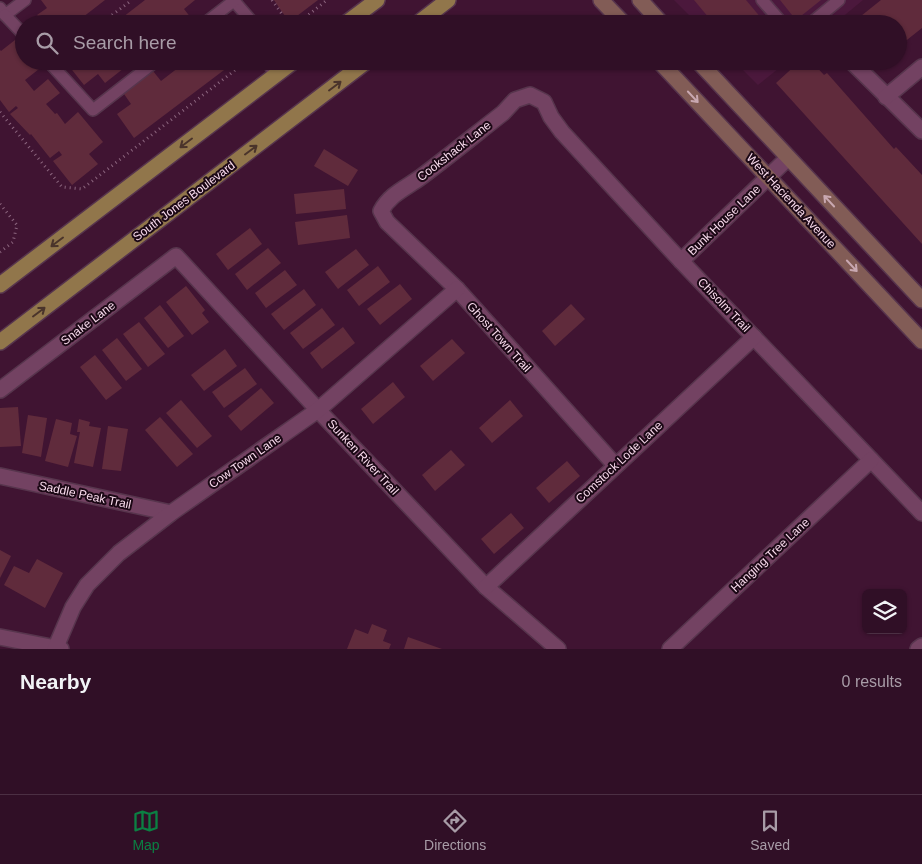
<!DOCTYPE html>
<style>
:root{--surface:#300f26;--page:#38182e;--text:#f1f3f6;--muted:#a89ca7;--line:#4b2f43;--accent:#0b8043}
body{margin:0;font-family:Helvetica,sans-serif;background:var(--page);color:var(--text)}
.controls{position:absolute;right:15px;bottom:15px;display:grid;overflow:hidden;border-radius:8px;box-shadow:0 1px 4px #0004}
.controls button{width:45px;height:45px;display:grid;place-items:center;padding:0;border:0;border-bottom:1px solid var(--line);background:var(--surface);color:var(--text);font:25px sans-serif}
.list{margin:0;padding:0;list-style:none}
h2{display:flex;justify-content:space-between;align-items:center;height:65px;margin:0;padding:0 20px;font-size:21px}
h2 small{font-size:16px;font-weight:400;color:var(--muted)}
.icon{flex:none;width:28px;height:28px;fill:none;stroke:currentColor;stroke-width:2;stroke-linecap:round;stroke-linejoin:round}
.map{position:relative;flex:none;width:922px;height:649px;overflow:hidden}
.search{position:absolute;background:var(--surface);box-shadow:0 1px 4px #0004;left:15px;right:15px;top:15px;height:55px;display:flex;align-items:center;gap:12px;box-sizing:border-box;padding:0 18px;border-radius:28px;color:var(--muted);font-size:19px}
.sheet{height:145px;background:var(--surface)}
nav{display:flex;justify-content:space-around;align-items:center;box-sizing:border-box;height:70px;border-top:1px solid var(--line);background:var(--surface);font-size:14px;color:var(--muted)}
nav a{display:grid;justify-items:center;gap:2px}
nav .on{color:var(--accent)}
.map>svg:first-child{display:block}
</style>
<div class="map">
<svg width="922" height="649" viewBox="0 0 922 649">
<rect width="100%" height="100%" fill="#401432"/>
<g fill="#4b183c">
<path d="M674 0H863L834 24H698Z"/>
<path d="M734 61H788L758 85Z"/>
</g>
<g fill="#602b3c">
<path d="M41 0H105L74 24H44L37 15 47 8Z"/>
<path d="M145 0H195L184 9 191 18 183 24H114Z"/>
<path d="M274 0H318L289 22Z"/>
<path d="M694 0H746L766 24H714Z"/>
<path d="M780 0H821L796 20Z"/>
<path d="M881 0H922V28L898 47V24H851Z"/>
<path d="M15 40 24 51V61H33L39 69 25 80 34 91 48 79 60 93 46 104 55 114 57 113 65 124 78 112 103 142 89 154 98 164 72 185 53 161 62 155 59 151 50 158 31 134 30 135 10 114 18 108 16 106 9 112 0 100V50L1 51Z"/>
<path d="M65 61H133L105 83 98 74 84 85Z"/>
<path d="M180 61H236L134 138 117 114 131 104 124 94 153 71 161 81 183 64Z"/>
<path d="M800 61H811L824 75 827 73 894 149 896 147 922 175V244L776 83Z"/>
<path d="M324 149 358 170 348 186 314 166Z"/>
<path d="M344 189 346 209 296 214 294 194Z"/>
<path d="M347 215 350 238 298 245 295 222Z"/>
<path d="M250 228 262 244 228 270 216 254Z"/>
<path d="M268 248 281 263 247 290 235 274Z"/>
<path d="M356 249 369 265 338 289 325 272Z"/>
<path d="M378 266 390 282 359 306 347 290Z"/>
<path d="M285 270 297 285 266 308 255 293Z"/>
<path d="M400 284 412 299 380 325 367 309Z"/>
<path d="M186 286 205 310 202 313 209 322 192 335 166 302Z"/>
<path d="M304 289 316 305 284 330 271 314Z"/>
<path d="M571 304 585 319 555 346 542 331Z"/>
<path d="M160 305 184 336 168 348 144 318Z"/>
<path d="M322 308 335 325 303 349 290 333Z"/>
<path d="M139 322 165 354 148 367 123 334Z"/>
<path d="M343 327 355 343 322 369 310 353Z"/>
<path d="M117 338 142 369 126 381 102 350Z"/>
<path d="M452 339 465 353 433 381 420 366Z"/>
<path d="M225 349 237 366 204 391 191 375Z"/>
<path d="M95 355 122 388 106 400 80 367Z"/>
<path d="M245 368 257 384 224 408 212 392Z"/>
<path d="M393 382 405 397 373 424 361 409Z"/>
<path d="M261 388 274 403 241 431 228 416Z"/>
<path d="M181 400 212 436 197 448 166 413Z"/>
<path d="M510 400 523 416 492 443 479 428Z"/>
<path d="M18 407 21 446 0 447V408Z"/>
<path d="M28 415 47 418 41 457 22 453Z"/>
<path d="M160 417 193 454 177 467 145 430Z"/>
<path d="M56 419 72 423 70 434 77 436 68 467 45 461Z"/>
<path d="M79 419 90 422 89 426 101 428 93 467 74 463 80 432H77Z"/>
<path d="M108 426 128 429 121 471 102 469Z"/>
<path d="M451 450 465 465 435 491 422 475Z"/>
<path d="M567 461 580 476 549 503 536 488Z"/>
<path d="M511 513 524 528 494 554 481 539Z"/>
<path d="M0 550 11 556 0 578Z"/>
<path d="M37 559 63 573 45 608 4 585 14 566 29 573Z"/>
<path d="M372 624 387 630 383 641 391 644 389 649H347L355 629 368 634Z"/>
<path d="M408 637 442 649H404Z"/>
</g>
<g fill="none" stroke-linecap="round" stroke-linejoin="round">
<defs>
<g id="service">
<path d="M762 0 783 24"/>
<path d="M234 1 254 24"/>
<path d="M0 8 5 15 25 0"/>
<path d="M5 15 24 35"/>
<path d="M204 24 235 0"/>
<path d="M810 24 839 0"/>
<path d="M48 61 93 110 156 61"/>
<path d="M269 61 274 77"/>
<path d="M763 62 765 61"/>
</g>
<g id="minor">
<path d="M851 61 922 131"/>
<path d="M886 97 922 67"/>
<path d="M681 261 788 158"/>
<path d="M0 390 176 256 318 410 486 587 558 649"/>
<path d="M615 465 457 289 387 222 381 211C390 194 406 188 421 177 449 156 476 134 503 113L515 100 530 95 544 102 551 117 562 132 681 261 922 513"/>
<path d="M0 476 171 513"/>
<path d="M486 587 754 337"/>
<path d="M0 637 61 649"/>
<path d="M55 649 73 607 87 585 119 553 171 513 318 410 457 289"/>
<path d="M670 649 871 460"/>
<path d="M918 649 922 646"/>
</g>
<g id="secondary">
<path d="M601 0 624 24"/>
<path d="M640 0 662 24"/>
<path d="M659 61 922 341"/>
<path d="M698 61 922 300"/>
</g>
<g id="primary">
<path d="M345 24 377 0"/>
<path d="M417 24 448 0"/>
<path d="M0 285 294 61"/>
<path d="M0 342 367 61"/>
</g>
</defs>
<use href="#service" stroke="#57354d" stroke-width="14"/>
<use href="#minor" stroke="#57354d" stroke-width="18"/>
<use href="#secondary" stroke="#57354d" stroke-width="18"/>
<use href="#primary" stroke="#57354d" stroke-width="18"/>
<g stroke="#8c667f" stroke-width="3" stroke-dasharray="1 4" stroke-linecap="butt">
<path d="M272 0 289 24"/>
<path d="M100 24 132 0"/>
<path d="M297 24 327 0"/>
<path d="M0 112 62 187 82 189 243 64"/>
<path d="M0 204 17 225 13 242 0 252"/>
</g>
<use href="#service" stroke="#734262" stroke-width="11"/>
<use href="#minor" stroke="#734262" stroke-width="15"/>
<use href="#secondary" stroke="#825c56" stroke-width="15"/>
<use href="#primary" stroke="#91764b" stroke-width="15"/>
</g>
<defs><path id="oneway-shaft" d="M-6 0H5M1.5-3L5.5 0L1.5 3" fill="none" stroke-width="1.6" stroke-linecap="round" stroke-linejoin="round" transform="scale(1.25)"/></defs>
<g stroke="#4a342b">
<use href="#oneway-shaft" transform="translate(335 86) rotate(-37)"/>
<use href="#oneway-shaft" transform="translate(186 143) rotate(143)"/>
<use href="#oneway-shaft" transform="translate(251 150) rotate(-37)"/>
<use href="#oneway-shaft" transform="translate(57 242) rotate(143)"/>
<use href="#oneway-shaft" transform="translate(39 312) rotate(-37)"/>
</g>
<g stroke="#c9a8b1">
<use href="#oneway-shaft" transform="translate(693 97) rotate(47)"/>
<use href="#oneway-shaft" transform="translate(829 201) rotate(-133)"/>
<use href="#oneway-shaft" transform="translate(852 266) rotate(47)"/>
</g>
<g text-anchor="middle" dominant-baseline="central" stroke-width="4" stroke-linejoin="round" paint-order="stroke">
<g font-size="12" fill="#f9dbed" stroke="#1b0815">
<text transform="translate(454 151) rotate(-38)">Cookshack Lane</text>
<text transform="translate(184 201) rotate(-37)">South Jones Boulevard</text>
<text transform="translate(791 201) rotate(47)">West Hacienda Avenue</text>
<text transform="translate(724 220) rotate(-44)">Bunk House Lane</text>
<text transform="translate(724 305) rotate(46)">Chisolm Trail</text>
<text transform="translate(88 323) rotate(-37)">Snake Lane</text>
<text transform="translate(499 337) rotate(48)">Ghost Town Trail</text>
<text transform="translate(363 457) rotate(47)">Sunken River Trail</text>
<text transform="translate(245 461) rotate(-35)">Cow Town Lane</text>
<text transform="translate(619 462) rotate(-43)">Comstock Lode Lane</text>
<text transform="translate(85 495) rotate(12)">Saddle Peak Trail</text>
<text transform="translate(770 555) rotate(-43)">Hanging Tree Lane</text>
</g>
</g>
</svg>
<div class="controls">
<button><svg class="icon" aria-label="layers" viewBox="0 0 24 24"><path d="M12 4l9 5-9 5-9-5zM3 14l9 5 9-5"/></svg></button>
</div>
<div class="search"><svg class="icon" aria-label="search" viewBox="0 0 24 24"><circle cx="10" cy="10" r="6"/><path d="M15 15l6 6"/></svg>Search here</div>
</div>
<section class="sheet">
<h2>Nearby<small>0 results</small></h2>
<ul class="list">
</ul>
</section>
<nav>
<a class="on"><svg class="icon" aria-label="map" viewBox="0 0 24 24"><path d="M3 6l6-2 6 2 6-2v14l-6 2-6-2-6 2zM9 4v14M15 6v14"/></svg>Map</a>
<a><svg class="icon" aria-label="directions" viewBox="0 0 24 24"><path d="M12 3l9 9-9 9-9-9zM9 14v-3h6M13 9l2 2-2 2"/></svg>Directions</a>
<a><svg class="icon" aria-label="saved" viewBox="0 0 24 24"><path d="M7 4h10v16l-5-4-5 4z"/></svg>Saved</a>
</nav>
